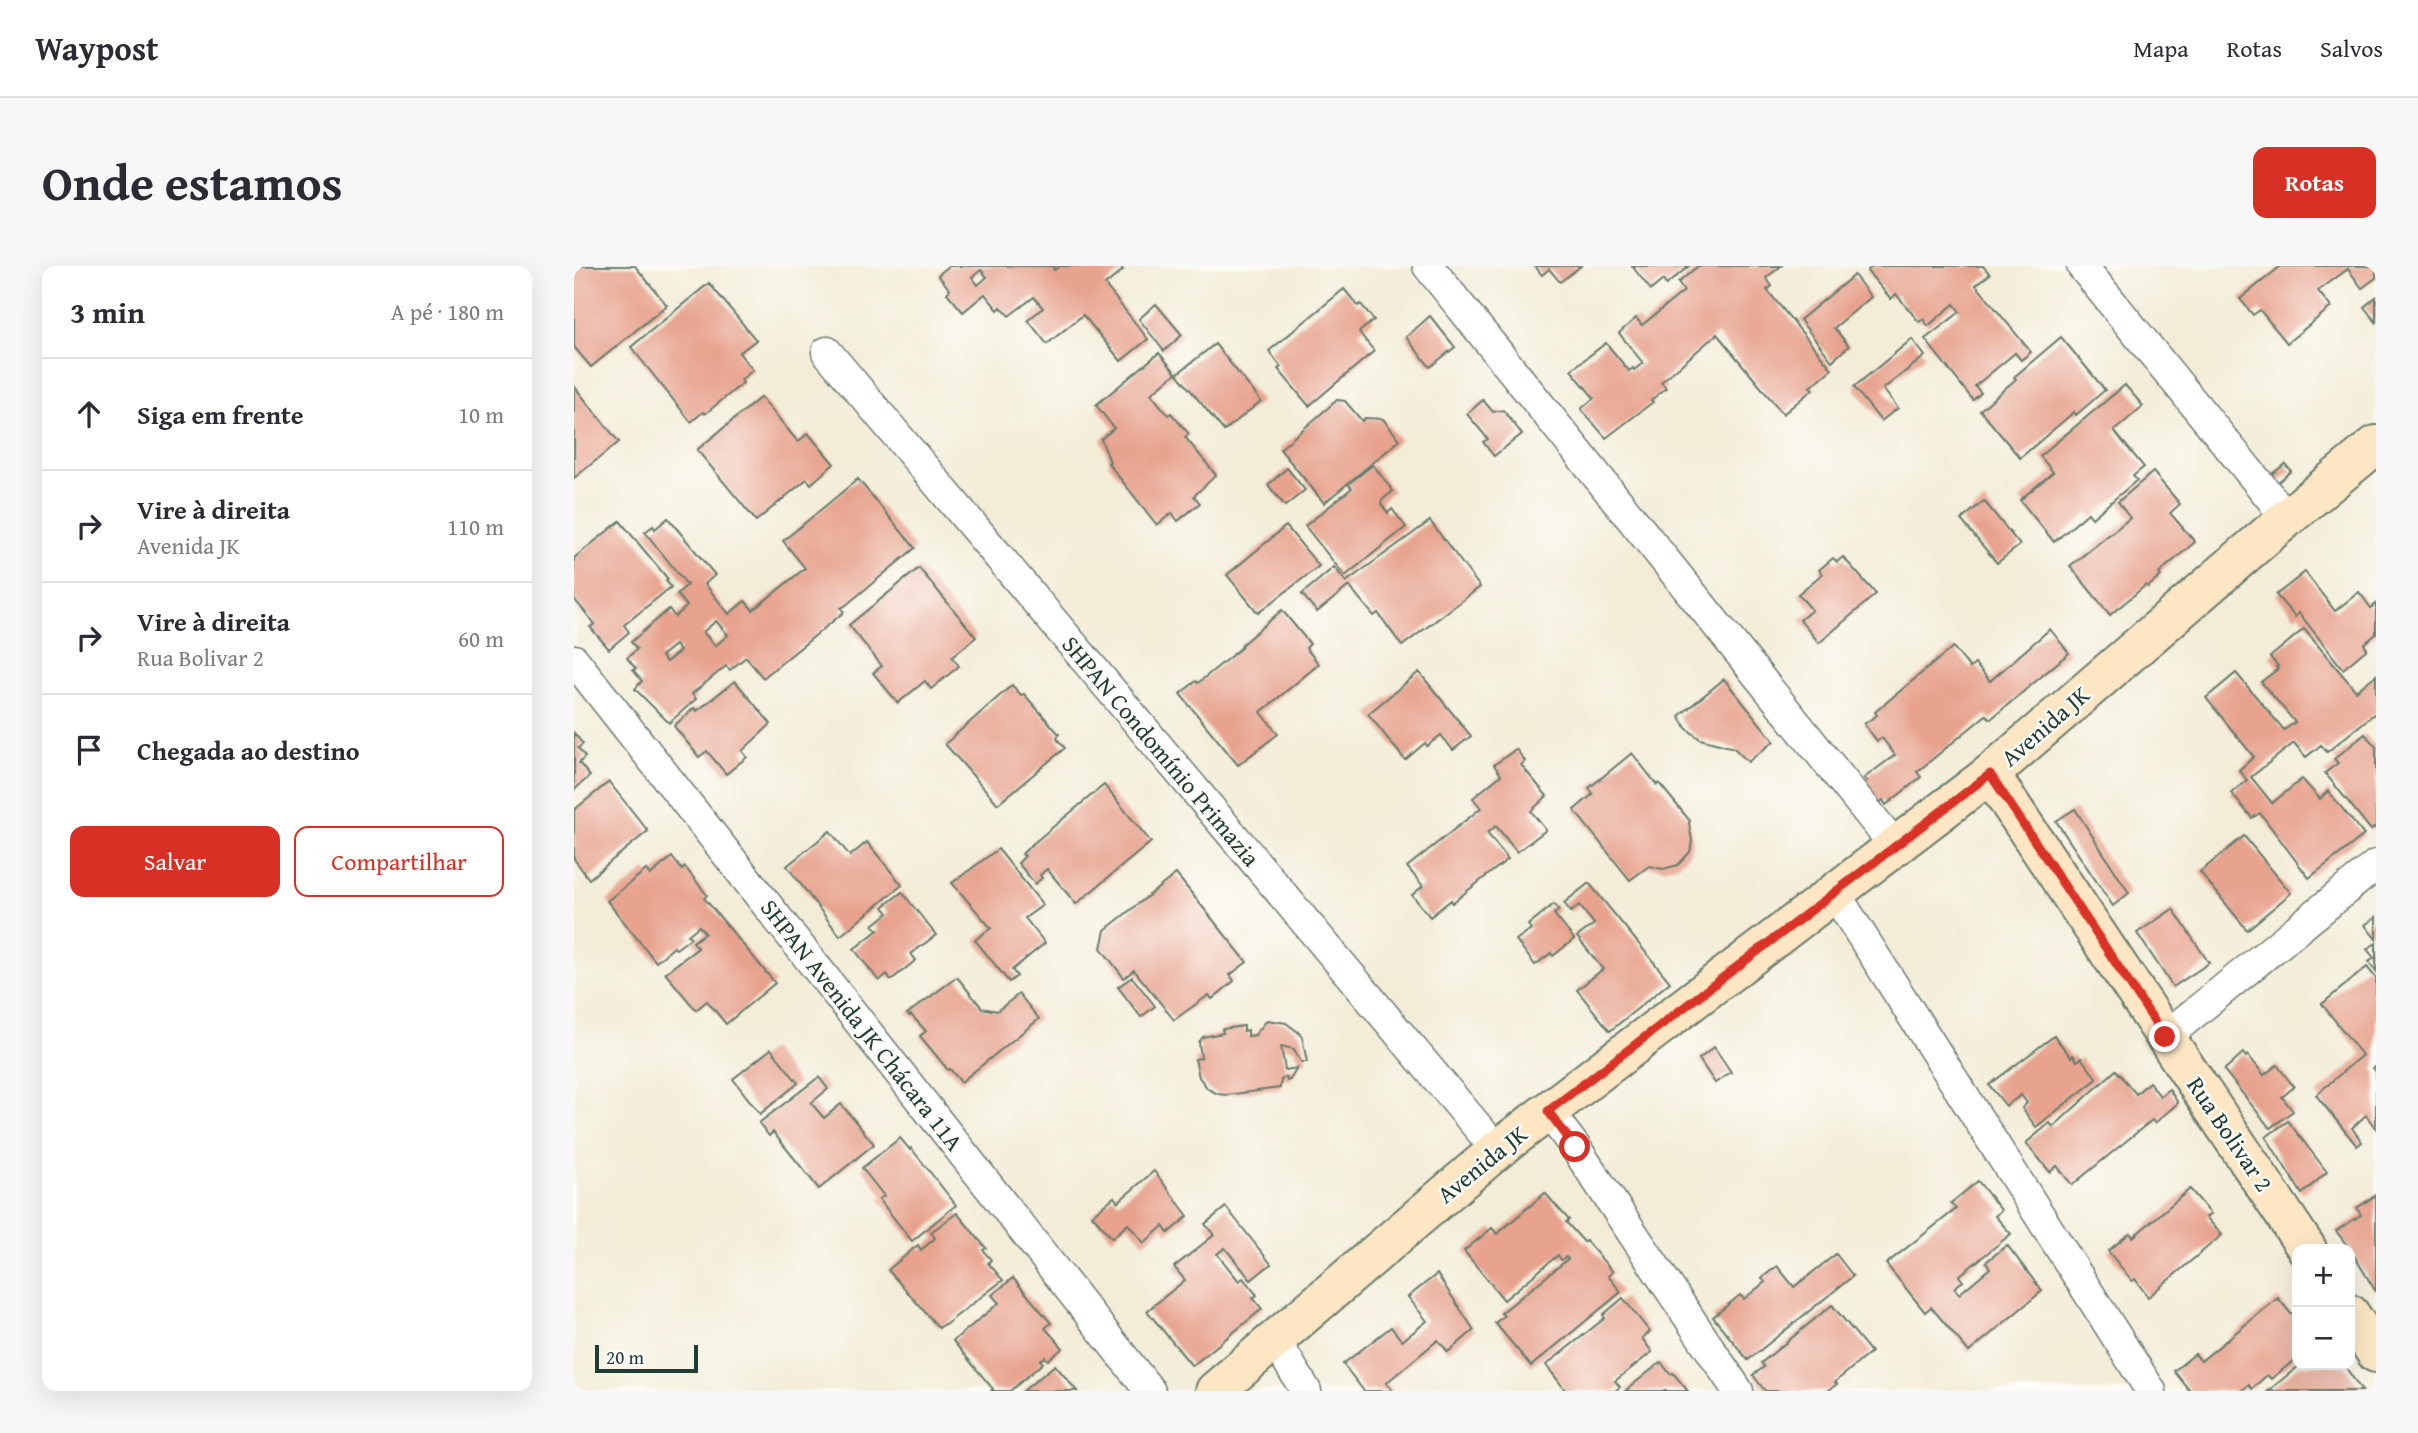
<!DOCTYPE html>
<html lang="pt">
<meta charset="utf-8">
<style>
:root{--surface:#fff;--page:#f7f7f7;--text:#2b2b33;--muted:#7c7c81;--line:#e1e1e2;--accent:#d93025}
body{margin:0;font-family:"Gentium Book Plus",serif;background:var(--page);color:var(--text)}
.controls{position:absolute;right:21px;bottom:21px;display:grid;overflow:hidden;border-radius:14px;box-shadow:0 7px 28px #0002}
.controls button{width:63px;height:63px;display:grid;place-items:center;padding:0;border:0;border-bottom:2px solid var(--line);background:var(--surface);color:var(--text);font:35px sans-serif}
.scale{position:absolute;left:21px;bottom:18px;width:103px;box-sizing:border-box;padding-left:7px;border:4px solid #1f3d34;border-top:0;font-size:19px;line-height:24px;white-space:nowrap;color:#1f3d34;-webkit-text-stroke:5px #fdfcf7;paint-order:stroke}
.stop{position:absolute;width:21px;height:21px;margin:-16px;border:5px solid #d93025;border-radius:50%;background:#fff}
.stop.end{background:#d93025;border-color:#fff;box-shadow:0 2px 7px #0008}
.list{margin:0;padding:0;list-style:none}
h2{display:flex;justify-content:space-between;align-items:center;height:91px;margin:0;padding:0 28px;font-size:30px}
h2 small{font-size:23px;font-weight:400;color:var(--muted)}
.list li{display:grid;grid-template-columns:46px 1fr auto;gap:21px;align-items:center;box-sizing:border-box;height:112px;padding:0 28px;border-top:2px solid var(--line)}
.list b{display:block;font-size:26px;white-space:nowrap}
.list p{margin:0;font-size:23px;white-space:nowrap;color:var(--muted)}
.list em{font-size:23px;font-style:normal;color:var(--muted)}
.actions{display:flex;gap:14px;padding:21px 28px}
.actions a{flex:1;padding:16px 0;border:2px solid var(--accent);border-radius:14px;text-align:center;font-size:24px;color:var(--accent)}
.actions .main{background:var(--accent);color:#fff}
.icon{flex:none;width:38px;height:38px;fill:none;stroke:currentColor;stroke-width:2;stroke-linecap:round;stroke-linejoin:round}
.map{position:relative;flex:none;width:1802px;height:1125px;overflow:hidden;border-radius:14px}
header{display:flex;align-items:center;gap:42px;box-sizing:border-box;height:98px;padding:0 35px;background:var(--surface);border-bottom:2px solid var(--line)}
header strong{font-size:33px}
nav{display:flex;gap:38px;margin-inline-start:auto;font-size:24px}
.intro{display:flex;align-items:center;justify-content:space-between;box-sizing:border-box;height:168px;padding:0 42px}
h1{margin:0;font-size:49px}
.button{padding:18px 32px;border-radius:14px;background:var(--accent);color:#fff;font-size:24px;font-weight:700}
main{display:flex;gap:42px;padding:0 42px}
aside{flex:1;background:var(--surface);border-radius:14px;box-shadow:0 7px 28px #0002}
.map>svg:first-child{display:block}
</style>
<header>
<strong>Waypost</strong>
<nav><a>Mapa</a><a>Rotas</a><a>Salvos</a></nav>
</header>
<div class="intro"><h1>Onde estamos</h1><a class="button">Rotas</a></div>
<main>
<aside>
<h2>3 min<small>A pé · 180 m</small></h2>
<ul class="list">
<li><svg class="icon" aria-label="ahead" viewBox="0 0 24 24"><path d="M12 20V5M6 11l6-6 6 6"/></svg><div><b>Siga em frente</b></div><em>10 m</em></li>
<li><svg class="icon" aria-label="right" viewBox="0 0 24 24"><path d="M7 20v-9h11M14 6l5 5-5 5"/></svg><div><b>Vire à direita</b><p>Avenida JK</p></div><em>110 m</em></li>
<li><svg class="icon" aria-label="right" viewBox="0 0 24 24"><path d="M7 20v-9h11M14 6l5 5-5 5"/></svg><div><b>Vire à direita</b><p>Rua Bolivar 2</p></div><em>60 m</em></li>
<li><svg class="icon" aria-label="arrive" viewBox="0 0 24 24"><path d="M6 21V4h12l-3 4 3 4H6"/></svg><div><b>Chegada ao destino</b></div></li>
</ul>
<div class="actions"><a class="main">Salvar</a><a>Compartilhar</a></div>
</aside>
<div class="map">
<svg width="1802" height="1125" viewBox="0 0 1802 1125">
<rect width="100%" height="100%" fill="#fdfcf7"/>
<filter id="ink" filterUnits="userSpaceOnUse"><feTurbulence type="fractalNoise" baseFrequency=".0143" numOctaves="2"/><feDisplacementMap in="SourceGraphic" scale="14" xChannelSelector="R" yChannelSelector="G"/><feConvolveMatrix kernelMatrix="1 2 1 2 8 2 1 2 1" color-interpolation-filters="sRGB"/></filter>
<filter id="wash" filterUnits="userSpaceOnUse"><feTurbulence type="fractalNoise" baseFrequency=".00686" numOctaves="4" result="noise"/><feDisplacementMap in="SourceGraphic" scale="28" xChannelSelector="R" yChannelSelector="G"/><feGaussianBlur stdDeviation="1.57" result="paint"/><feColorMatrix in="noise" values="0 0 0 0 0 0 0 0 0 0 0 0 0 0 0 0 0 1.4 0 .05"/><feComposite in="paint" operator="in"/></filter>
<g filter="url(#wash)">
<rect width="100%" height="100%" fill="#f3edd8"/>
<g id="blocks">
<g fill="#e7a38e" fill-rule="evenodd">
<path d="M0 0H61L93 39 17 101 0 81Z"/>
<path d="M375 0H481L479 2 480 4 486 0H546L549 4 531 19 574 73 547 95 509 49 473 78 454 54 469 42 460 31 435 50 427 41 424 44 411 28 389 46 373 27 376 24 364 9ZM407 4 413 11 404 19 398 11Z"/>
<path d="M961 0H1007L986 16 975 3 968 9Z"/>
<path d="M1058 0H1115L1092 19 1089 14 1077 24Z"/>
<path d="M1124 0H1207L1192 12 1198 20 1193 24 1258 103 1236 121 1239 123 1209 148 1143 68 1087 116 1092 122 1077 134 1079 136 1032 172 1007 143 1020 132 997 104 1032 77 1055 105 1059 102 1060 104 1069 97 1045 67 1062 52 1068 59 1110 25 1104 17Z"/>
<path d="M1299 0H1409L1416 8 1402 19 1457 86 1447 94 1441 87 1401 120 1407 127 1399 134 1351 73 1386 46 1380 38 1354 60 1349 53 1345 56 1322 28 1317 33 1293 5Z"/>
<path d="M1707 0H1802V12L1788 22 1774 3 1744 25 1757 41 1713 77 1686 44 1679 49 1666 33Z"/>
<path d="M1280 9 1297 31 1260 62 1275 80 1258 95 1226 54Z"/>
<path d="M135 17 182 74 165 87 179 104 167 114 169 117 131 148 129 146 117 156 57 81Z"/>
<path d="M770 23 784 40 787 38 800 54 785 66 800 85 735 140 704 103 707 101 695 85Z"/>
<path d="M1802 31V56L1790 41Z"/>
<path d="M582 38 608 69 590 85 565 53Z"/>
<path d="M856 50 881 81 856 101 832 71Z"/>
<path d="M1487 71 1531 124 1502 149 1500 146 1446 192 1406 144 1442 113 1440 111Z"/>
<path d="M1338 73 1351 90 1309 123 1324 142 1307 155 1280 121Z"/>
<path d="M641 78 687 135 650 165 603 108Z"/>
<path d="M585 87 602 107 577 128 594 149 597 147 615 168 611 171 642 209 620 230 626 237 604 255 598 247 583 259 534 197 536 196 527 173 540 162 522 139Z"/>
<path d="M1551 119 1569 140 1540 165 1570 201 1559 210 1563 214 1518 252 1514 247 1480 276 1446 234 1479 206 1466 190Z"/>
<path d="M0 120 45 176 0 212Z"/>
<path d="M187 131 224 176 234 167 260 198 237 218 233 213 182 255 123 184Z"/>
<path d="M763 134 771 135 788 155 791 152 809 153 826 174 750 237 706 183Z"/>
<path d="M909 134 919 146 929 144 948 168 920 190 909 176 914 173 893 148Z"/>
<path d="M1711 198 1717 205 1703 217 1694 211Z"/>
<path d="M799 199 819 225 808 234 807 238 814 247 818 243 832 261 771 310 731 260 778 222 774 218Z"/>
<path d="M713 202 731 224 711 240 694 219Z"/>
<path d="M1579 206 1606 238 1596 247 1621 276 1593 300 1585 308 1587 310 1574 321 1572 319 1536 349 1496 300 1556 252 1544 236Z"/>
<path d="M284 213 341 282 271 340 267 342 270 346 189 412 172 391 156 404 152 400 118 428 122 433 95 457 61 423 68 415 59 404 62 403 53 392 63 383 57 376 95 343 101 351 113 340 103 328 113 319 71 266 79 260 81 263 94 252 141 309 131 318 155 348 171 335 179 344 231 302 209 275ZM142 355 154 369 141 380 129 366ZM101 379 106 385 92 396 87 390Z"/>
<path d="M1410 235 1446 279 1423 297 1387 254Z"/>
<path d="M46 255 94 313 92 315 97 321 50 359 55 366 35 383 16 361 21 358 0 333V292Z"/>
<path d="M856 255 906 321 828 380 804 347 800 350 775 320 743 346 728 328 760 301 772 316Z"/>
<path d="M712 260 745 300 684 347 653 309Z"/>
<path d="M1269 291 1302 328 1245 377 1226 354 1238 344 1224 328 1248 308 1245 304 1259 292 1263 296Z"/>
<path d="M345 302 402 371 378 391 385 400 357 423 351 415 324 437 299 407 308 400 275 359Z"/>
<path d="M1731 306 1761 345 1785 326 1797 342 1802 338V368L1790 378 1793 383 1769 403 1725 347 1721 351 1702 329Z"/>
<path d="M708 344 736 378 732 382 745 398 687 446 704 468 664 499 606 428 622 415 624 417 668 381 667 379Z"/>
<path d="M1476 363 1495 387 1417 453 1412 449 1343 506 1347 511 1312 539 1309 534 1295 545 1279 526 1293 515 1290 512 1321 489 1308 472 1303 475 1290 458 1303 449 1301 446 1379 381 1396 402 1401 398 1416 415Z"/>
<path d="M1730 363 1782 425 1802 409V450L1800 448 1753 486 1747 479 1732 491 1720 477 1677 511 1698 537 1728 513 1746 533 1754 525 1790 569 1735 612 1686 547 1678 552 1657 527 1673 514 1665 504 1680 491 1632 432 1662 407 1710 464 1721 456 1687 416 1704 403 1702 401 1704 400 1696 391Z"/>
<path d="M845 406 897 470 879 484 867 469 853 480 851 477 831 494 794 448Z"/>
<path d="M1150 413 1200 475 1174 496 1160 482 1126 473 1112 462 1105 450Z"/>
<path d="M161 415 197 458 168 485 173 491 152 508 133 485 125 491 100 460 120 442 123 445Z"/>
<path d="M438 419 447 429 450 428 485 468 483 473 491 482 424 538 371 478Z"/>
<path d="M0 467 9 478 4 482 11 491 5 497 16 510 0 524Z"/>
<path d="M1791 468 1802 481V560L1797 564 1751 507 1764 497 1760 493Z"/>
<path d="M942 483 951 495 947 499 973 530 957 545 972 564 943 586 922 560 913 567 934 593 878 637 877 634 856 651 838 629 849 620 833 601 907 542 899 532 927 509 920 499Z"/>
<path d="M1058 487 1083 519 1085 517 1116 555 1115 557 1118 575 1116 586 1104 599 1089 603 1075 600 1056 614 1000 544 1019 528 1015 522Z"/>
<path d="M35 516 74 565 15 613 0 593V544Z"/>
<path d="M530 519 577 576 502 638 473 603 466 609 468 612 461 618 444 597 451 590 448 588 456 580Z"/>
<path d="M1501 543 1555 627 1539 640 1482 555Z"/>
<path d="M256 565 276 590 293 576 328 619 266 670 213 600Z"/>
<path d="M1670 570 1717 627 1673 664 1626 606Z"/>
<path d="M424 583 469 639 451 652 471 677 438 704 443 710 435 716 401 674 417 662 378 617Z"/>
<path d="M98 591 108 604 111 601 133 629 130 632 201 717 152 758 133 735 122 744 91 707 124 682 119 676 131 667 125 660 114 669 117 672 102 683 100 681 82 696 33 635 72 604 76 609Z"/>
<path d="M602 608 673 696 656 709 660 715 638 733 635 729 600 754 560 704 550 712 527 682 531 664Z"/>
<path d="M1015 617 1096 716 1036 765 1003 724 1029 703 1003 671 1020 658 1005 639 997 646 990 637Z"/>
<path d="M328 626 362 669 337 688 342 694 317 714 313 708 305 715 280 683 304 664 299 659 314 647 309 641Z"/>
<path d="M980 638 985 644 980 648 1000 673 979 690 977 687 961 699 942 674 957 663 954 659Z"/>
<path d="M1599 643 1635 697 1599 721 1563 667Z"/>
<path d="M1802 651V673L1791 659Z"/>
<path d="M1802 677V705L1795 696 1800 692 1793 683Z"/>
<path d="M1793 701 1802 712V800L1799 802 1802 806V863L1792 849 1778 862 1788 876 1783 880 1742 829 1788 789 1748 738Z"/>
<path d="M383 711 408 742 423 745 445 728 465 753 387 816 376 803 374 804 346 770 352 765 337 749 336 750 333 748Z"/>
<path d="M558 711 581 740 567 751 544 721Z"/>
<path d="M693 754 712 757 724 766 728 771 733 796H727L720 783 707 780 711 804 723 802 716 814 713 815 712 811 707 814 706 822 652 829 644 828 634 823 625 811 621 793 627 792 625 776 629 771 649 767 648 763 670 760V765L674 764V770L681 769Z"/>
<path d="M1480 770 1497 791 1499 789 1503 795 1507 792 1523 813 1462 861 1448 842 1453 837 1447 829 1432 840 1415 819Z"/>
<path d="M1140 781 1157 806 1141 817 1125 793Z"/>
<path d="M197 783 224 817 186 848 159 813Z"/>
<path d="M1669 787 1672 791 1674 789 1690 809 1703 799 1720 821 1708 831 1719 845 1696 862 1650 804Z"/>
<path d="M1542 804 1562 828 1575 816 1586 830 1595 823 1604 837 1581 857 1578 854 1498 919 1483 900 1476 906 1452 877 1476 857 1479 861Z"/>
<path d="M245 811 254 823 237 837 250 852 267 838 300 878 245 923 199 866 195 870 185 857Z"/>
<path d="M1714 855 1753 906 1728 928 1692 871Z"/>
<path d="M326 872 336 884 337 882 382 939 338 975 305 933 310 930 288 902Z"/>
<path d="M580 905 614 950 594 967 589 960 570 977 554 958 538 972 518 949 540 931 544 936Z"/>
<path d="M1404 915 1427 944 1421 950 1437 968 1385 1010 1389 1015 1380 1022 1385 1028 1416 1002 1412 996 1433 979 1468 1025 1395 1086 1357 1041 1351 1046 1312 998 1382 943 1377 937Z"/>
<path d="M1616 923 1637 948 1632 951 1648 969 1574 1031 1561 1013 1558 1015 1534 985 1556 967 1559 971Z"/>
<path d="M971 927 995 954 992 956 1010 976 1012 975 1039 1006 1034 1010 1047 1026 957 1100 921 1057 930 1050 927 1047 994 993 992 991 987 994 984 989 930 1034 890 985 918 962 923 968Z"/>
<path d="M1802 929V1026L1776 983 1762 965 1787 949 1783 942Z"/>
<path d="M652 941 697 998 677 1014 651 982 643 988 665 1015 669 1012 683 1029 679 1032 688 1043 618 1100 573 1045 611 1014 600 1001 640 969 631 958Z"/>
<path d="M383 947 412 982 409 984 417 994 414 997 429 1014 371 1059 370 1058 365 1062 314 1004 344 979 347 984 361 972 357 966Z"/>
<path d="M1262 988 1279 1010 1174 1094 1139 1051 1166 1029 1170 1033 1191 1016 1188 1012 1203 1000 1220 1021Z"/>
<path d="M863 1008 900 1064 874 1086 864 1074 812 1117 819 1125H790L769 1098 817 1061 828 1075 853 1055 834 1031Z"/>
<path d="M439 1012 477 1057 471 1062 489 1082 474 1094 471 1091 466 1094 469 1097 436 1125H417L419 1123 379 1075 425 1037 418 1029Z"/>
<path d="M1049 1032 1076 1066 1068 1072 1078 1086 1041 1115 1046 1121 1041 1125H992L972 1099 1031 1052 1029 1049Z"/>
<path d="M1704 1032 1723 1055V1092L1697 1113 1693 1109 1678 1123 1675 1119 1667 1125H1616L1600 1105 1621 1088 1627 1095Z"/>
<path d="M1258 1039 1297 1086 1261 1116 1263 1118 1254 1125H1191L1179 1109 1190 1101 1187 1097Z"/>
<path d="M1087 1096 1096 1108 1099 1107 1114 1125H1051Z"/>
<path d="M481 1099 503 1125H449Z"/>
<path d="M1726 1099H1770L1788 1125H1694Z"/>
</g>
</g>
</g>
<g filter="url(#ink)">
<use href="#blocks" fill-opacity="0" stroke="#697b6d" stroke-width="2"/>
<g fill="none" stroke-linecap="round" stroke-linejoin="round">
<defs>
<g id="street">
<path d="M854 0 1321 580"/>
<path d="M1508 0 1713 252"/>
<path d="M253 86 923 884"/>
<path d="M0 394 576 1125"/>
<path d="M1260 626 1577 1125"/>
<path d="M1591 771 1802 599"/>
<path d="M974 845 1001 881 1164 1125"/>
<path d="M701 1074 732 1125"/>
</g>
<g id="secondary">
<path d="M1416 508 1733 983"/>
<path d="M1776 1048 1802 1087"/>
<path d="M641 1125 923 884 1416 508 1713 252 1802 179"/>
</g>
</defs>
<use href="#street" stroke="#697b6d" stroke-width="33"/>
<use href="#secondary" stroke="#697b6d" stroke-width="42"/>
<use href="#street" stroke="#fff" stroke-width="30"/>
<use href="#secondary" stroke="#fce6c4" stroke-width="38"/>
</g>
</g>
<g fill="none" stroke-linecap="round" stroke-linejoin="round" filter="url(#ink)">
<path stroke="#d93025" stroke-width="9" d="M1001 881 974 845 1416 508 1591 771"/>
</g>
<g text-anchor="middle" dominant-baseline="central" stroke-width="5" stroke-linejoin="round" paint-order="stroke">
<g font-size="24" fill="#1f3d34" stroke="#fdfcf7">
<text transform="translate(1471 460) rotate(-41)">Avenida JK</text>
<text transform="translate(587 485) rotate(50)">SHPAN Condomínio Primazia</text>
<text transform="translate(288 759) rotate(52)">SHPAN Avenida JK Chácara 11A</text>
<text transform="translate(1656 868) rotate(56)">Rua Bolivar 2</text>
<text transform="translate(908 898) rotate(-39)">Avenida JK</text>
</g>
</g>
</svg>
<div class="controls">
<button>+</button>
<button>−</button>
</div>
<div class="scale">20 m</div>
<div class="stop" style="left:1001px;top:881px"></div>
<div class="stop end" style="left:1591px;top:771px"></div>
</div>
</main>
